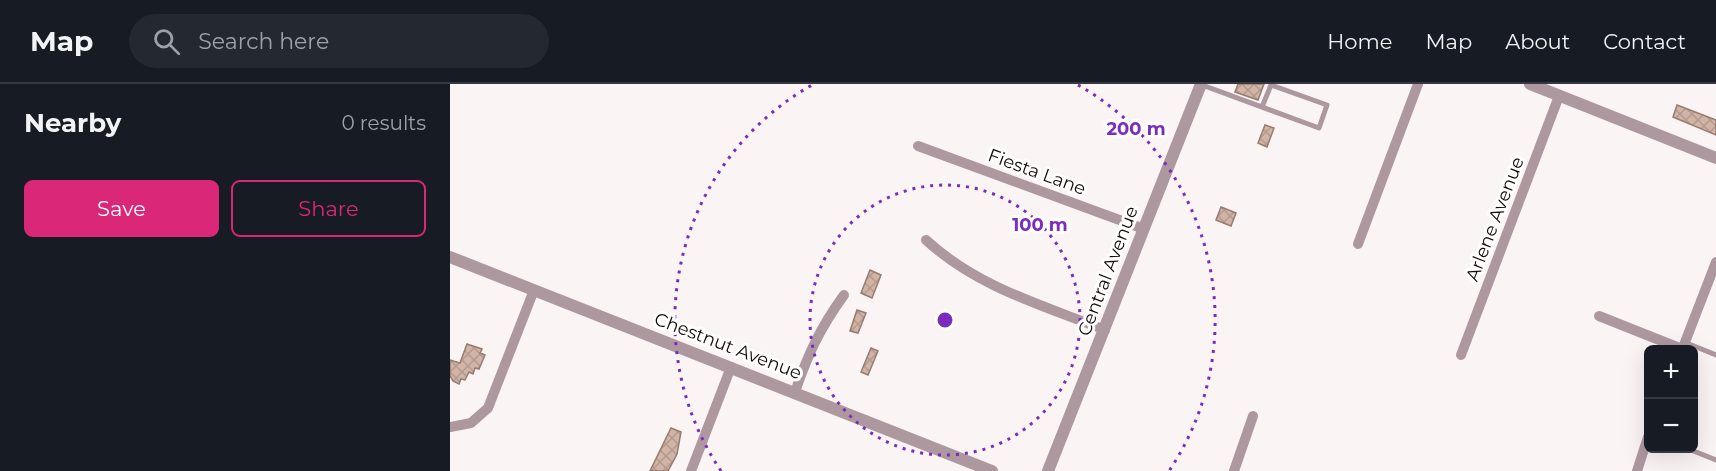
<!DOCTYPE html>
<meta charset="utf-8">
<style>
:root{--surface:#171b24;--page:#242831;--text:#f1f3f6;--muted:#9ea1a6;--line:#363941;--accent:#db2777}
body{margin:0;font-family:Montserrat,sans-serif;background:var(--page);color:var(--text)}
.controls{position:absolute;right:18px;bottom:18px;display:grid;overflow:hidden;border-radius:9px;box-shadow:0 6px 24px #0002}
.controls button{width:54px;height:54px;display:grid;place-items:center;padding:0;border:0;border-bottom:2px solid var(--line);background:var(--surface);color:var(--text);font:30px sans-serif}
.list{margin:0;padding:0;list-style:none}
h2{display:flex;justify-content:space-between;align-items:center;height:78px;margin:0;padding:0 24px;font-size:26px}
h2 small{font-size:20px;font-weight:400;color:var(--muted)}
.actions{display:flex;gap:12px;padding:18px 24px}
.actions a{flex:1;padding:14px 0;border:2px solid var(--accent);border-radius:9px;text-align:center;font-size:21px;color:var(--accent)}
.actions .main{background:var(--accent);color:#fff}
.icon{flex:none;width:33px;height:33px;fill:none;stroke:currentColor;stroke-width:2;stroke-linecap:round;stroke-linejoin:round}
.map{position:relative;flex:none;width:1266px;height:387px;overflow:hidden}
header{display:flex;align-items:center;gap:36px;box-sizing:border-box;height:84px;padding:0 30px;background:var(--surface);border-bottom:2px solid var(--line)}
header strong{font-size:28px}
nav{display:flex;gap:33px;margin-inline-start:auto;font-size:21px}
.search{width:420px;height:54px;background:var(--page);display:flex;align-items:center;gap:15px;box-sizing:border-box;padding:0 21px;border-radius:33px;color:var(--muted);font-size:22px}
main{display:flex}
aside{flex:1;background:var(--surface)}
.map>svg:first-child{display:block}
</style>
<header>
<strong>Map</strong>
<div class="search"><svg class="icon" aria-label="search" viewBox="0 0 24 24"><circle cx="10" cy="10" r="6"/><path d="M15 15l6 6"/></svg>Search here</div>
<nav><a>Home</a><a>Map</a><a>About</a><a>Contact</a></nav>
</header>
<main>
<aside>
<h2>Nearby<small>0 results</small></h2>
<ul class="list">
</ul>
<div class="actions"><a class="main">Save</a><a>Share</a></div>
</aside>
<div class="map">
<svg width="1266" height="387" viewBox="0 0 1266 387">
<defs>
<pattern id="building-cross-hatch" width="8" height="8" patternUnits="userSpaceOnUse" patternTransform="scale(1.5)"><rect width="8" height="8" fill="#d2b4a7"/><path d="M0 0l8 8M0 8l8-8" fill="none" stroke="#b3998e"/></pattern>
</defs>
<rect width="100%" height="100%" fill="#fbf4f4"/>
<g fill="url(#building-cross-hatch)" stroke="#967b6f" stroke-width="1.5">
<path d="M788 0H814L808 16 785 8Z"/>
<path d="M1227 21 1266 36V51L1223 33Z"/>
<path d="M815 41 824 44 817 63 808 59Z"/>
<path d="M771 123 786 129 781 142 766 136Z"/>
<path d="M420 186 431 191 422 214 411 209Z"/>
<path d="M407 226 416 229 408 249 400 247Z"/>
<path d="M17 260 32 265 30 269 35 271 29 285 25 284 23 290 19 288 15 296 11 295 9 300 3 297 0 292V276L10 279Z"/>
<path d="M421 264 428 267 418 291 411 288Z"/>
<path d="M221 344 231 348 227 370 218 387H200Z"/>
</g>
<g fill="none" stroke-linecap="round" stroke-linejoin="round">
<g stroke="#ae98a0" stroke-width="5">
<path d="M752 1 869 44 877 21 821 1 812 23"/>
<path d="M1234 258 1266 271"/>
<path d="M1236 364 1266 376"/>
</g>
<g stroke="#ae98a0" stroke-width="10">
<path d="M468 62 694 145"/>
<path d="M476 156C527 203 592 221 655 246"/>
<path d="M908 160 968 0"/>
<path d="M1149 232 1232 265"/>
<path d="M1232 266 1266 178"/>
<path d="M1011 271 1109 12"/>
<path d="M345 308C358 270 370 244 394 211"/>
<path d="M0 343 21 339 38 324 84 206"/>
<path d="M241 387 281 283"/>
<path d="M784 387 803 332"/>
<path d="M1187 387 1198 353"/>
</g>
<g stroke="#ae98a0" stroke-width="12">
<path d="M1080 0 1266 74"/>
<path d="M0 173 542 387"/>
<path d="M598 387 751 0"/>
</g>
</g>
<g fill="none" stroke="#7b2cbf" stroke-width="3" stroke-dasharray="3 6">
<circle cx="495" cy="236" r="135"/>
<path d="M271 387A270 270 0 0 1 362 1M628 1A270 270 0 0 1 719 387"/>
</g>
<g text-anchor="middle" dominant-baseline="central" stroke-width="6" stroke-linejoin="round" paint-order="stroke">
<g font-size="18" fill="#150a0a" stroke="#fff">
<text transform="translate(587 88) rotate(20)">Fiesta Lane</text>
<text transform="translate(1045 135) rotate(-69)">Arlene Avenue</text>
<text transform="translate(658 187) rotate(-69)">Central Avenue</text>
<text transform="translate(278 262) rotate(21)">Chestnut Avenue</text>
</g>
</g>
<circle cx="495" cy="236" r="9" fill="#7b2cbf" stroke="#fff" stroke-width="3"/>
<g font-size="18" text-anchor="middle" font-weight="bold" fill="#7b2cbf" stroke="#fff" stroke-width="6" stroke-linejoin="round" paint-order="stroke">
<text x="686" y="51">200 m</text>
<text x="590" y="147">100 m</text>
</g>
</svg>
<div class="controls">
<button>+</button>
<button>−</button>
</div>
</div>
</main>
